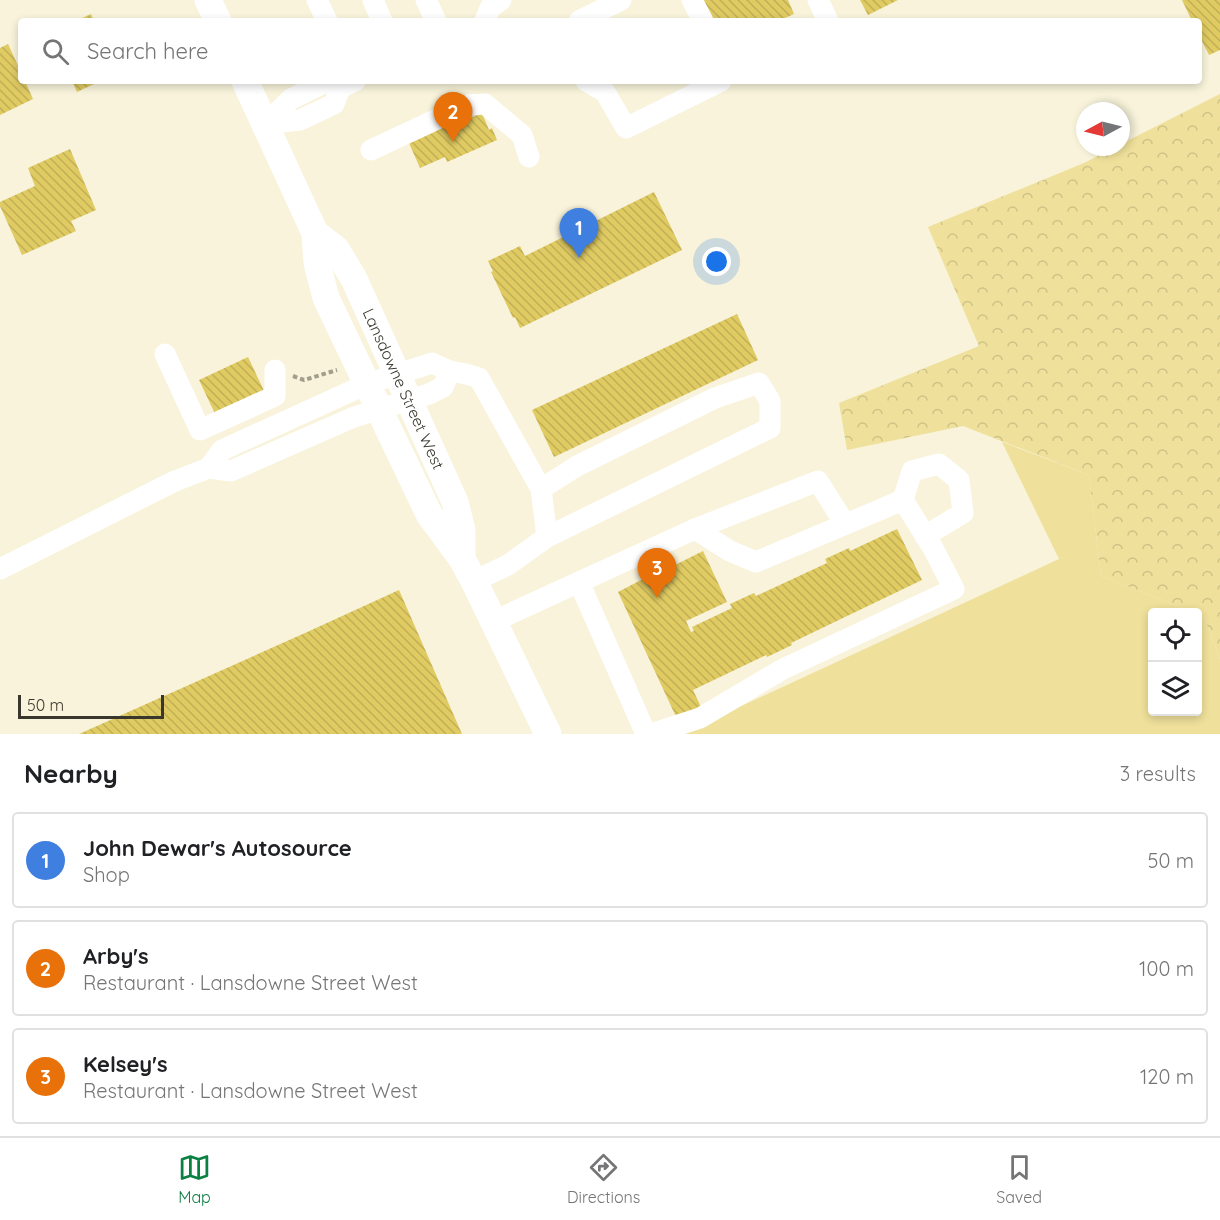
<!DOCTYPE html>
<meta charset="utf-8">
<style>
:root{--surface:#fff;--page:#f2f2f2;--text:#202124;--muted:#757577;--line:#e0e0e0;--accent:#0b8043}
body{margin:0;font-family:Quicksand,sans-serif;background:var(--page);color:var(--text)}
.controls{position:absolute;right:18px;bottom:18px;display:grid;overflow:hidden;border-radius:6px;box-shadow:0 3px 9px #0003}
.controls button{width:54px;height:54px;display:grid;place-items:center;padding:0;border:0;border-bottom:2px solid var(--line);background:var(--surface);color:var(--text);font:30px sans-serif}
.compass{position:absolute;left:1076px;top:102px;width:54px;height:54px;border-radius:50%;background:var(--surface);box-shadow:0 3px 9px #0003;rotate:263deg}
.scale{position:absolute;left:18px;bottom:15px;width:146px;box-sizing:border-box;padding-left:6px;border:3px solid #39372d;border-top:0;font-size:16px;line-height:21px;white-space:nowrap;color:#39372d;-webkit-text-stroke:4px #f8f3da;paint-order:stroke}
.you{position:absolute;left:717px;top:262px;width:21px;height:21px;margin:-15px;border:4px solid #fff;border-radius:50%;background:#1a73e8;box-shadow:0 0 0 9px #1a73e833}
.badge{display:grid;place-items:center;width:39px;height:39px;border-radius:50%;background:var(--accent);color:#fff;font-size:20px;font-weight:700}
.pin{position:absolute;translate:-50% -50px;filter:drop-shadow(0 2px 3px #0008)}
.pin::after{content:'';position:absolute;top:32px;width:21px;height:18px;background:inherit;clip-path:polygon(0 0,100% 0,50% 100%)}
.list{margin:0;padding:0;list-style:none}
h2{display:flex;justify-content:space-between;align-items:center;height:78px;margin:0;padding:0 24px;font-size:26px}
h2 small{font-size:20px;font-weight:400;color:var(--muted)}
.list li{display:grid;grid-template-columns:39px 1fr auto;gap:18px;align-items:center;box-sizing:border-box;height:96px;margin:0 12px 12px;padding:0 12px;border:2px solid var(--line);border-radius:6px}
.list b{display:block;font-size:22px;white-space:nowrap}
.list p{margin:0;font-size:20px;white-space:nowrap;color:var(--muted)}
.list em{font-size:20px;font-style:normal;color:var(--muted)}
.icon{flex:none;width:33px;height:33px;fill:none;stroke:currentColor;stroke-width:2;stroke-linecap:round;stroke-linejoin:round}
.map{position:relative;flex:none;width:1220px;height:734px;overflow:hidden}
.search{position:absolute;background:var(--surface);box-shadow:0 3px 9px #0003;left:18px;right:18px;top:18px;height:66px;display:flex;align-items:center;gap:15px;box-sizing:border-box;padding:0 21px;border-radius:6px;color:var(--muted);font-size:22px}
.sheet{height:402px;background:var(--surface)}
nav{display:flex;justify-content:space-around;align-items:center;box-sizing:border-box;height:84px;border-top:2px solid var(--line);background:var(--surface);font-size:16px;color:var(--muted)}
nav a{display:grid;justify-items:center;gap:3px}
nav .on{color:var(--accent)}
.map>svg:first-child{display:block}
</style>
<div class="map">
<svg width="1220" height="734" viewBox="0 0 1220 734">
<defs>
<pattern id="forest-crowns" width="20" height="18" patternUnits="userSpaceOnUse" patternTransform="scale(1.5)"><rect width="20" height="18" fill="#efe19b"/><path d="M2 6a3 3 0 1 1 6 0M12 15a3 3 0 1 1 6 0" fill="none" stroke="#cec286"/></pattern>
<pattern id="building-back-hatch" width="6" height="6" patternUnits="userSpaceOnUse" patternTransform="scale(1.5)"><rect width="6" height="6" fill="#e0cb63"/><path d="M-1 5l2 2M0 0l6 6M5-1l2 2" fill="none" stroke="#c1af56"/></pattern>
</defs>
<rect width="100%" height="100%" fill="#f8f3da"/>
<path fill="#efe19b" d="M1002 442 1089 475 1101 576 1193 612H1152V712H1198V614L1204 617 1220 659V734H681L1059 559Z"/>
<path fill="url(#forest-crowns)" d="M1220 94V659L1204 617 1198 614V612H1193L1101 576 1089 475 963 426 847 450 839 403 979 346 928 227 1084 163 1115 147H1121V144Z"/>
<g fill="url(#building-back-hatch)">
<path d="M703 0H788L794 14 778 21H713Z"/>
<path d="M860 0H898L868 15Z"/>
<path d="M1182 0H1220V50L1209 55 1199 35V21H1192Z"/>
<path d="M91 14 94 21H76Z"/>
<path d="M8 44 21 72V81H25L33 99 0 115V48Z"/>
<path d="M72 81H95L96 83 77 92Z"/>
<path d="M482 113 489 130 492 128 497 140 447 162 445 157 420 168 409 143 434 132 431 126 450 118 453 125Z"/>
<path d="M70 149 96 210 71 221 76 231 22 255 0 206V202L35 186 28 168Z"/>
<path d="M654 192 682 250 520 328 515 317 513 318 491 272 493 271 488 261 520 246 525 256Z"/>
<path d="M737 314 758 360 554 457 532 410Z"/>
<path d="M248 357 267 397 218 420 199 380Z"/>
<path d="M897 529 922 580 791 643 792 645 767 657 766 655 693 690 702 709 678 721 618 592 666 567 667 569 703 551 727 602 686 621 691 632 694 631 692 627 732 608 730 604 754 593 756 596 827 563 825 559 849 548 850 551Z"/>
<path d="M399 590 462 734H79L305 633Z"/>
</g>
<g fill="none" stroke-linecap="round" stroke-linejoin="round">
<path stroke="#a19e8b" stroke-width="4" stroke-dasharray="4.5 3" stroke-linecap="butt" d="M293 376 304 380 337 370"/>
<g stroke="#fff" stroke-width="21">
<path d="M317 0 327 21"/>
<path d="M373 0 382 21"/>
<path d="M426 0 436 21"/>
<path d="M692 0 703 21"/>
<path d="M818 0 828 21"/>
<path d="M485 21 490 8 501 0"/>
<path d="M579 21 621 0"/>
<path d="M586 81 605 92 626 128 721 81"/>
<path d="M265 124 300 120 334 104 340 88 355 81"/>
<path d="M265 124 291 99 326 82 340 88"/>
<path d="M371 150 467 105 485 104 522 135 529 157"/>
<path d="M165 354 200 430 275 396V370"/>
<path d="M209 468 222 450 367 384 432 363 450 371 466 374 479 378 541 489"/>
<path d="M903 500 912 471 939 464 959 480 963 513 925 536"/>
<path d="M695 529 818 481 845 524"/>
<path d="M0 569 175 481 209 468 231 471 354 417 429 394 443 387 450 371"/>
<path d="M474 581 508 565 547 537 770 428V401L759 383 715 398 577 466 541 489 547 537"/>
<path d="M579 582 646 734"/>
<path d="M494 621 695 529 730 551 756 562 903 500 933 548 954 589 783 669 700 718 651 734"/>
</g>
<g stroke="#fff" stroke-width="27">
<path d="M208 0 218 21"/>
<path d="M245 81 315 233 317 263 326 298 429 514 462 559 474 581 548 734"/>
<path id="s1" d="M315 233 336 249 354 279 455 502 462 530V559"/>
</g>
</g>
<g text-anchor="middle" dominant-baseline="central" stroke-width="4.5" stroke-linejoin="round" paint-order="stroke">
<g font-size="16" fill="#39372d" stroke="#f8f3da">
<text stroke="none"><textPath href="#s1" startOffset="182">Lansdowne Street West</textPath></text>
</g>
</g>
</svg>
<div class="controls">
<button><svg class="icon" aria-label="locate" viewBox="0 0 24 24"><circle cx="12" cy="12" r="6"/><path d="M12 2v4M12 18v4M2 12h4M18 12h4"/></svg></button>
<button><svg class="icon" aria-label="layers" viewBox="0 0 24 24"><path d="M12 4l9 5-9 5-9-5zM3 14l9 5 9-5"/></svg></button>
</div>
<svg class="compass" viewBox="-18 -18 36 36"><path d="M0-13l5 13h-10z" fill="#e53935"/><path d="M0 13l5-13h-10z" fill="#757577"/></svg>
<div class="scale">50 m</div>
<div class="you"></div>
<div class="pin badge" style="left:579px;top:258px;background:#3f7fe0">1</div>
<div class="pin badge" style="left:453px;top:142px;background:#e8710a">2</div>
<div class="pin badge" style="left:657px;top:598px;background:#e8710a">3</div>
<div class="search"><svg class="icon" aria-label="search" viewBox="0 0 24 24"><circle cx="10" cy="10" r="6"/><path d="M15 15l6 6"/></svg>Search here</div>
</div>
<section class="sheet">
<h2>Nearby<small>3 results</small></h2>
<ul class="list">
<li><span class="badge" style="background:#3f7fe0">1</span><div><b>John Dewar's Autosource</b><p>Shop</p></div><em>50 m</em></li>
<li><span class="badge" style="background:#e8710a">2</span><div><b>Arby's</b><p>Restaurant · Lansdowne Street West</p></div><em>100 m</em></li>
<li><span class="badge" style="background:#e8710a">3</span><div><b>Kelsey's</b><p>Restaurant · Lansdowne Street West</p></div><em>120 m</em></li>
</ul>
</section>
<nav>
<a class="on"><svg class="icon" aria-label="map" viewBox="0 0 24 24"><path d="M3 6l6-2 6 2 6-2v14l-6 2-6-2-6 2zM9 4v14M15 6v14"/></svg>Map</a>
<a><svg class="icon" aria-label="directions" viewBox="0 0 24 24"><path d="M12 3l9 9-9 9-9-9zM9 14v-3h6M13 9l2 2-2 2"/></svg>Directions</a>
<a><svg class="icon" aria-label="saved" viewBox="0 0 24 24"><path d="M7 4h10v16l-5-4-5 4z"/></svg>Saved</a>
</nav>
